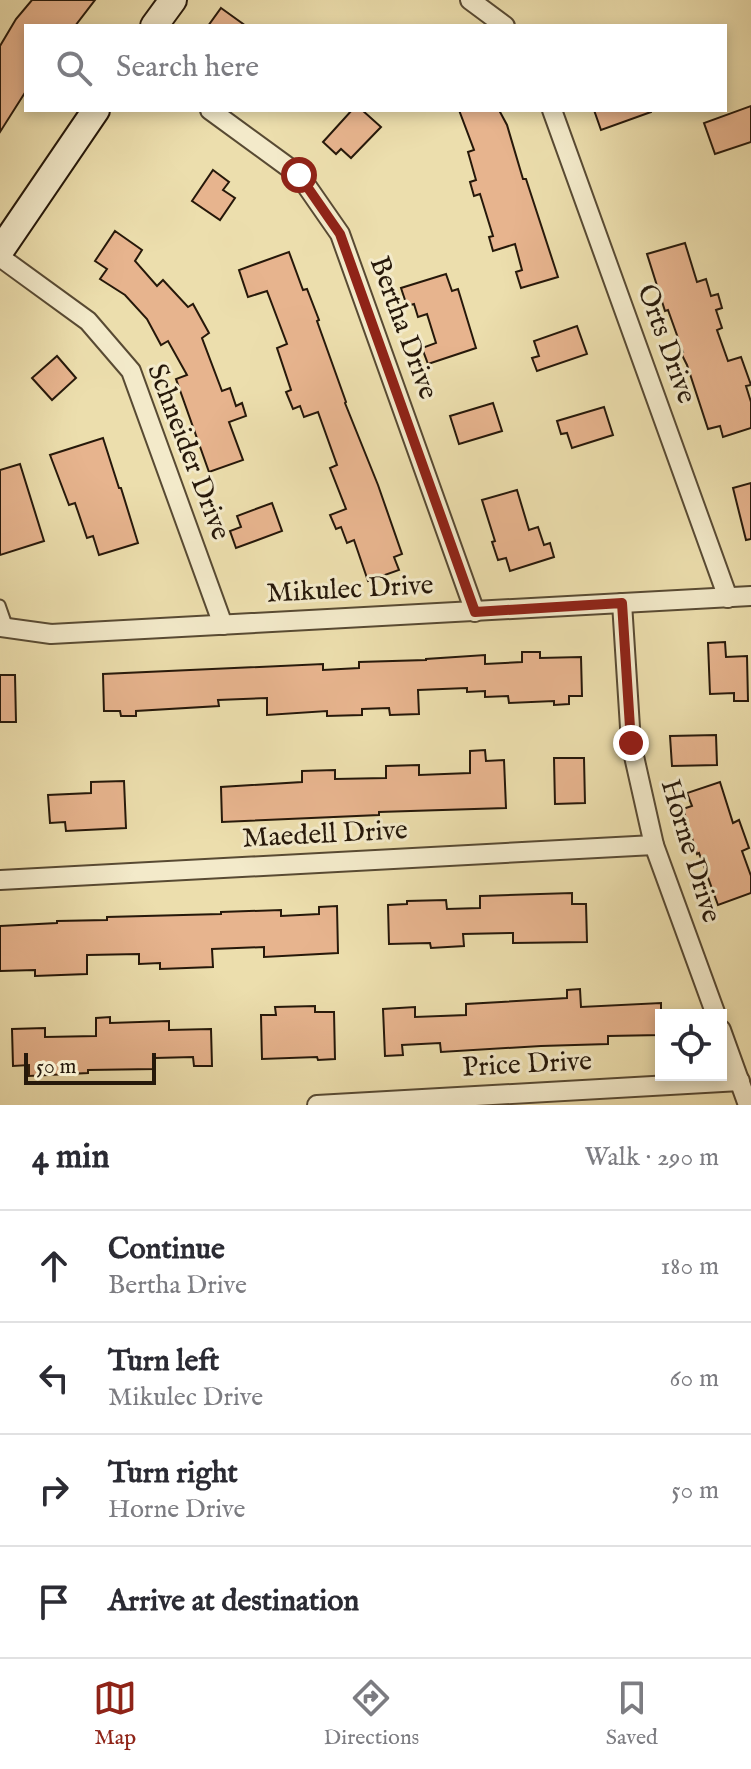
<!DOCTYPE html>
<meta charset="utf-8">
<style>
:root{--surface:#fff;--page:#f2f2f3;--text:#2b2b33;--muted:#7c7c81;--line:#e1e1e2;--accent:#8f2418}
body{margin:0;font-family:"IM FELL English",serif;background:var(--page);color:var(--text)}
.controls{position:absolute;right:24px;bottom:24px;display:grid;overflow:hidden;border-radius:0px;box-shadow:0 4px 12px #0003}
.controls button{width:72px;height:72px;display:grid;place-items:center;padding:0;border:0;border-bottom:2px solid var(--line);background:var(--surface);color:var(--text);font:40px sans-serif}
.scale{position:absolute;left:24px;bottom:20px;width:132px;box-sizing:border-box;padding-left:8px;border:4px solid #26180a;border-top:0;font-size:22px;line-height:28px;white-space:nowrap;color:#26180a;-webkit-text-stroke:6px #f3eaca;paint-order:stroke}
.stop{position:absolute;width:24px;height:24px;margin:-18px;border:6px solid #8f2418;border-radius:50%;background:#fff}
.stop.end{background:#8f2418;border-color:#fff;box-shadow:0 2px 8px #0008}
.list{margin:0;padding:0;list-style:none}
h2{display:flex;justify-content:space-between;align-items:center;height:104px;margin:0;padding:0 32px;font-size:34px}
h2 small{font-size:26px;font-weight:400;color:var(--muted)}
.list li{display:grid;grid-template-columns:52px 1fr auto;gap:24px;align-items:center;box-sizing:border-box;height:112px;padding:0 32px;border-top:2px solid var(--line)}
.list b{display:block;font-size:30px;white-space:nowrap}
.list p{margin:0;font-size:26px;white-space:nowrap;color:var(--muted)}
.list em{font-size:26px;font-style:normal;color:var(--muted)}
.icon{flex:none;width:44px;height:44px;fill:none;stroke:currentColor;stroke-width:2;stroke-linecap:round;stroke-linejoin:round}
.map{position:relative;flex:none;width:751px;height:1105px;overflow:hidden}
.search{position:absolute;background:var(--surface);box-shadow:0 4px 12px #0003;left:24px;right:24px;top:24px;height:88px;display:flex;align-items:center;gap:20px;box-sizing:border-box;padding:0 28px;border-radius:0px;color:var(--muted);font-size:30px}
.sheet{height:552px;background:var(--surface)}
nav{display:flex;justify-content:space-around;align-items:center;box-sizing:border-box;height:112px;border-top:2px solid var(--line);background:var(--surface);font-size:22px;color:var(--muted)}
nav a{display:grid;justify-items:center;gap:4px}
nav .on{color:var(--accent)}
.map>svg:first-child{display:block}
</style>
<div class="map">
<svg width="751" height="1105" viewBox="0 0 751 1105">
<rect width="100%" height="100%" fill="#ecdead"/>
<filter id="stains"><feTurbulence type="fractalNoise" baseFrequency=".0025" numOctaves="4"/><feColorMatrix values="0 0 0 0 .2 0 0 0 0 .09 0 0 0 0 .02 0 0 0 .5 -.17"/></filter>
<radialGradient id="worn" r=".72"><stop offset=".6" stop-color="#630" stop-opacity="0"/><stop offset="1" stop-color="#630" stop-opacity=".3"/></radialGradient>
<g fill="#e7b48e" stroke="#26180a" stroke-width="2">
<path d="M32 0H95L75 26H26V91L0 132V46L16 19Z"/>
<path d="M221 8 246 26H208Z"/>
<path d="M751 106V142L715 154 704 123Z"/>
<path d="M352 110H362L381 127 351 158 341 149 336 154 323 142Z"/>
<path d="M459 110H499L507 125 523 179H526L558 277 521 288 516 272 522 270 515 244 493 251 489 237 493 236 480 194 474 196 470 182 476 180 468 152 474 150Z"/>
<path d="M594 110H651V112L601 130Z"/>
<path d="M213 170 229 182 223 190 235 198 220 220 192 201Z"/>
<path d="M115 231 142 250 135 261 157 286 163 280 188 307 193 304 209 333 202 338 222 391 230 388 236 406 242 403 246 416 229 422 243 460 209 472 176 379 187 375 168 341 161 345 147 319 125 295 100 279 107 269 95 261Z"/>
<path d="M685 243 697 282 706 279 711 296 718 294 722 308 716 310 722 328 717 330 728 361 741 357 751 385 746 386 751 402V428L723 437 720 426 708 429 687 365 681 353 683 352 668 310 665 311 647 254Z"/>
<path d="M289 252 303 290 307 289 319 320 317 321 346 402 345 403 378 485 402 554 394 557 399 570 368 581 354 540 347 543 341 527 336 529 330 515 346 509 330 468 337 465 318 412 304 417 300 406 293 409 286 392 291 390 277 348 287 344 267 291 248 297 239 270Z"/>
<path d="M446 274 452 291 458 289 476 348 428 364 422 348 436 343 427 314 418 317 414 304 407 306 401 288Z"/>
<path d="M577 326 587 354 537 371 532 358 539 356 534 341Z"/>
<path d="M57 356 76 378 52 400 32 378Z"/>
<path d="M493 403 502 431 459 444 450 416Z"/>
<path d="M604 407 613 435 572 448 567 433 561 434 557 421Z"/>
<path d="M103 438 119 488H121L138 543 99 555 93 536 87 538 75 503 69 505 50 455Z"/>
<path d="M20 464 44 541 0 555V470Z"/>
<path d="M751 483V539L746 540 733 488Z"/>
<path d="M517 490 529 530 538 527 544 545 550 543 554 557 510 571 506 558 498 560 492 542 495 541 482 500Z"/>
<path d="M272 503 282 531 236 548 230 531 241 527 237 516Z"/>
<path d="M725 642 726 657 747 656 748 701H734V693L710 694 708 643Z"/>
<path d="M522 652H540V658L581 657 582 696H569V704L554 705V701L509 703 508 696 485 697V691L467 692V688L418 690 419 714 390 715 389 708 362 709V715L327 716V711L267 715V698L218 700 219 706 136 711V716H121L120 711H104L103 674 323 664V670L359 668V662L426 660V659L485 655V664L522 662Z"/>
<path d="M0 675H15L16 722H0Z"/>
<path d="M716 735 717 765 672 766 670 736Z"/>
<path d="M485 750 486 761 504 760 506 808 379 812V815L222 822 221 787 302 782V771L335 770V779L386 778V766L419 765V775L470 773V751Z"/>
<path d="M554 758H584L585 803 555 804Z"/>
<path d="M124 781 126 828 66 831 65 822 50 823 48 795 91 793V782Z"/>
<path d="M720 782 733 823 739 820 749 848 742 851 751 876V893L718 905 699 853 697 854 683 809 692 806 687 793Z"/>
<path d="M572 893V904H586L587 942 513 943V933L463 934 464 946 431 948 430 943 389 944 388 905 407 904V901L446 900 447 909 480 908V896Z"/>
<path d="M337 906 338 953 264 957V947L212 949 213 967 160 969V963L139 964V954L87 955V974L35 976V970L0 971V926L57 923V921L107 920V917L221 914V912L281 910V916L319 914V907Z"/>
<path d="M580 989 581 1007 661 1003V1035L608 1036V1044L541 1046 441 1052 440 1043 402 1045 403 1055 385 1056 383 1009 415 1007V1017L466 1015V1004L567 998V990Z"/>
<path d="M315 1006V1012H334L335 1059 318 1060 317 1057 262 1059 261 1015H276L275 1007Z"/>
<path d="M110 1017V1023L169 1021V1030L211 1029 212 1066H194L193 1057 155 1058V1069L88 1070V1073L29 1076V1065L13 1066 12 1029 45 1028V1037L96 1036V1018Z"/>
</g>
<g fill="none" stroke-linecap="round" stroke-linejoin="round">
<defs>
<path id="service" d="M0 605 8 628"/>
<g id="minor">
<path d="M470 0 505 26"/>
<path d="M210 110 299 175 340 234 475 612"/>
<path d="M552 110 728 598"/>
<path d="M0 257 88 321 131 371 223 625"/>
<path d="M622 603 631 743 654 845 716 1015"/>
<path d="M0 627 51 634 751 596"/>
<path d="M0 880 654 845"/>
<path d="M721 1030 748 1105"/>
<path d="M317 1105 740 1081"/>
</g>
<g id="secondary">
<path d="M154 26 173 0"/>
<path d="M0 251 96 110"/>
</g>
</defs>
<use href="#service" stroke="#584a33" stroke-width="13"/>
<use href="#minor" stroke="#584a33" stroke-width="22"/>
<use href="#secondary" stroke="#26180a" stroke-width="30"/>
<use href="#service" stroke="#f3eaca" stroke-width="9"/>
<use href="#minor" stroke="#f3eaca" stroke-width="18"/>
<use href="#secondary" stroke="#f3eaca" stroke-width="26"/>
</g>
<g fill="none" stroke-linecap="round" stroke-linejoin="round">
<path stroke="#8f2418" stroke-width="10" d="M299 175 340 234 475 612 622 603 631 743"/>
</g>
<g text-anchor="middle" dominant-baseline="central" stroke-width="6" stroke-linejoin="round" paint-order="stroke">
<g font-size="28" fill="#26180a" stroke="#f3eaca">
<text transform="translate(403 328) rotate(70)">Bertha Drive</text>
<text transform="translate(666 344) rotate(70)">Orts Drive</text>
<text transform="translate(188 452) rotate(69)">Schneider Drive</text>
<text transform="translate(350 590) rotate(-3)">Mikulec Drive</text>
<text transform="translate(325 835) rotate(-3)">Maedell Drive</text>
<text transform="translate(690 851) rotate(73)">Horne Drive</text>
<text transform="translate(527 1065) rotate(-3)">Price Drive</text>
</g>
</g>
<rect width="100%" height="100%" filter="url(#stains)"/>
<rect width="100%" height="100%" fill="url(#worn)"/>
</svg>
<div class="controls">
<button><svg class="icon" aria-label="locate" viewBox="0 0 24 24"><circle cx="12" cy="12" r="6"/><path d="M12 2v4M12 18v4M2 12h4M18 12h4"/></svg></button>
</div>
<div class="scale">50 m</div>
<div class="stop" style="left:299px;top:175px"></div>
<div class="stop end" style="left:631px;top:743px"></div>
<div class="search"><svg class="icon" aria-label="search" viewBox="0 0 24 24"><circle cx="10" cy="10" r="6"/><path d="M15 15l6 6"/></svg>Search here</div>
</div>
<section class="sheet">
<h2>4 min<small>Walk · 290 m</small></h2>
<ul class="list">
<li><svg class="icon" aria-label="ahead" viewBox="0 0 24 24"><path d="M12 20V5M6 11l6-6 6 6"/></svg><div><b>Continue</b><p>Bertha Drive</p></div><em>180 m</em></li>
<li><svg class="icon" aria-label="left" viewBox="0 0 24 24"><path d="M17 20v-9H6M10 6l-5 5 5 5"/></svg><div><b>Turn left</b><p>Mikulec Drive</p></div><em>60 m</em></li>
<li><svg class="icon" aria-label="right" viewBox="0 0 24 24"><path d="M7 20v-9h11M14 6l5 5-5 5"/></svg><div><b>Turn right</b><p>Horne Drive</p></div><em>50 m</em></li>
<li><svg class="icon" aria-label="arrive" viewBox="0 0 24 24"><path d="M6 21V4h12l-3 4 3 4H6"/></svg><div><b>Arrive at destination</b></div></li>
</ul>
</section>
<nav>
<a class="on"><svg class="icon" aria-label="map" viewBox="0 0 24 24"><path d="M3 6l6-2 6 2 6-2v14l-6 2-6-2-6 2zM9 4v14M15 6v14"/></svg>Map</a>
<a><svg class="icon" aria-label="directions" viewBox="0 0 24 24"><path d="M12 3l9 9-9 9-9-9zM9 14v-3h6M13 9l2 2-2 2"/></svg>Directions</a>
<a><svg class="icon" aria-label="saved" viewBox="0 0 24 24"><path d="M7 4h10v16l-5-4-5 4z"/></svg>Saved</a>
</nav>
